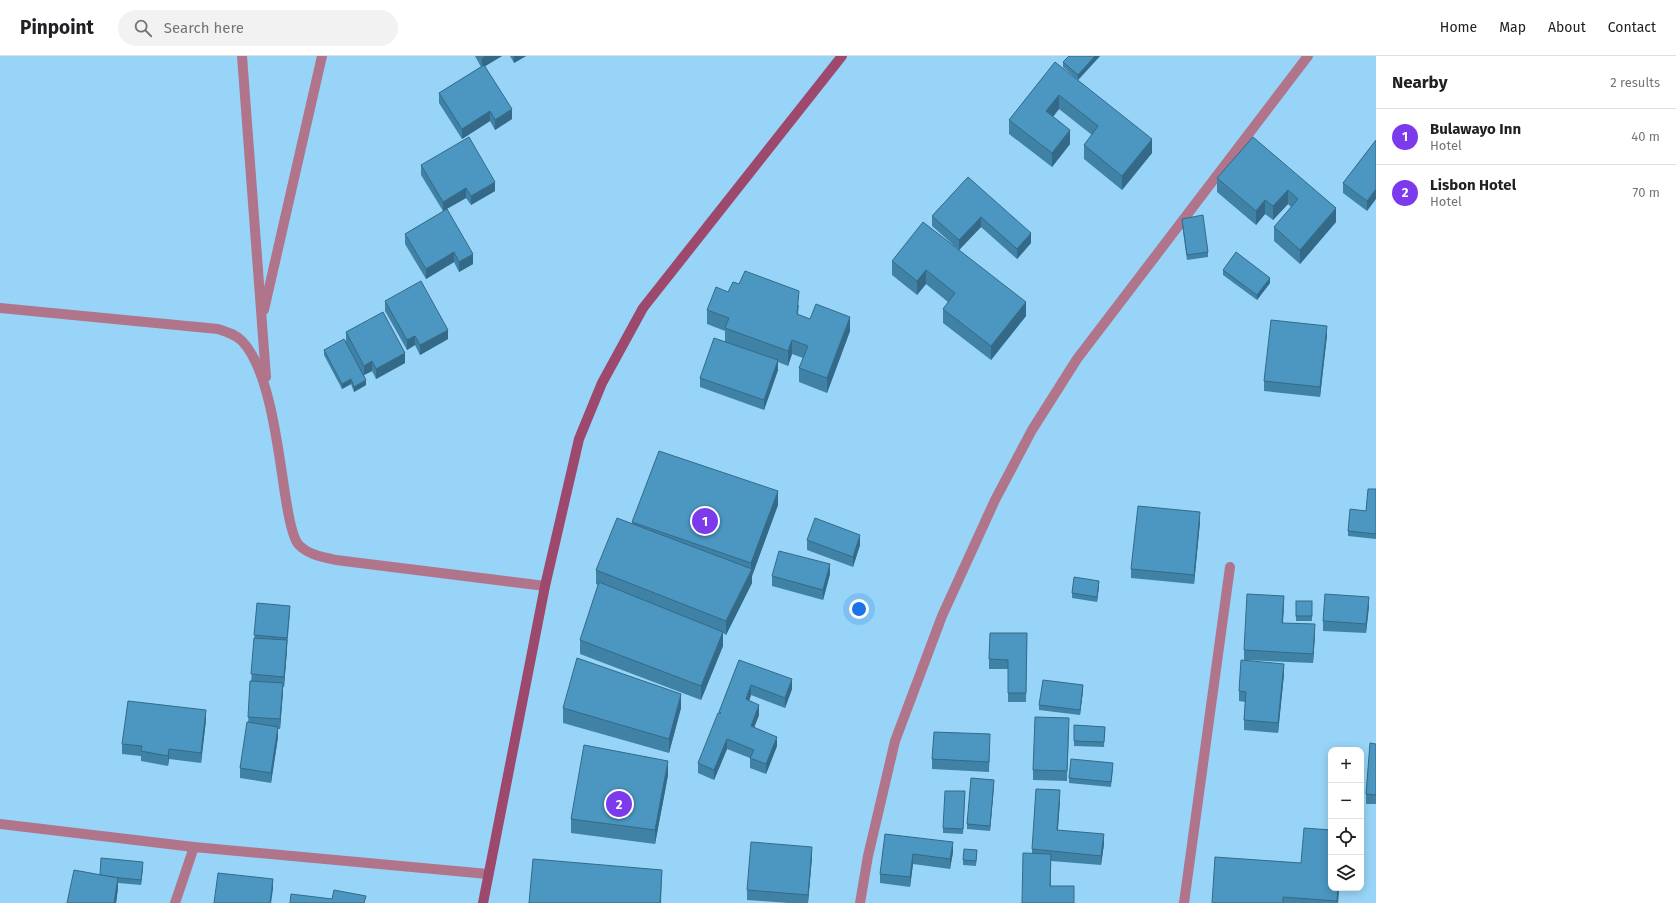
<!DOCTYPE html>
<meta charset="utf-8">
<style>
:root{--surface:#fff;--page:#f2f2f2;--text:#202124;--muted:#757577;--line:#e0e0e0;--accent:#7c3aed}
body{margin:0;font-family:"Fira Sans",sans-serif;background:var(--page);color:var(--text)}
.controls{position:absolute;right:12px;bottom:12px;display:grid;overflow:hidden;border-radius:8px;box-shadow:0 2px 10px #0003}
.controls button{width:36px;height:36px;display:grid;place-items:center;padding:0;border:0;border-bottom:1px solid var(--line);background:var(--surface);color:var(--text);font:20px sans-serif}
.you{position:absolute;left:859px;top:553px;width:14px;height:14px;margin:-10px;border:3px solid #fff;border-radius:50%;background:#1a73e8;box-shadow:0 0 0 6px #1a73e833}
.badge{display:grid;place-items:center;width:26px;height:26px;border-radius:50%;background:var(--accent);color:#fff;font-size:13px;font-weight:700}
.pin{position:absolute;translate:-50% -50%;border:2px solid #fff;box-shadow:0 1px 4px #0006}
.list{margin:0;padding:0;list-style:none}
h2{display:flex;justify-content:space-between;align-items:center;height:52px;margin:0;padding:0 16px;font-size:17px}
h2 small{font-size:13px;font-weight:400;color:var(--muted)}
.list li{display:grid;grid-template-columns:26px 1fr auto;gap:12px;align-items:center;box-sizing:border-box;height:56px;padding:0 16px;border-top:1px solid var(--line)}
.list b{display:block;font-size:15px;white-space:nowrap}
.list p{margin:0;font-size:13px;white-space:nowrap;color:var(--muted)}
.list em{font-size:13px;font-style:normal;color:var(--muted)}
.icon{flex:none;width:22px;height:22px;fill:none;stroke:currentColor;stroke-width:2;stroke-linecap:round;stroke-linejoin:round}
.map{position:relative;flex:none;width:1376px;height:847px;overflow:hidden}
header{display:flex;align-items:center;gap:24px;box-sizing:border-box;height:56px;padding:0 20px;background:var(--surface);border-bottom:1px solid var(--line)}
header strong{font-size:19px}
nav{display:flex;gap:22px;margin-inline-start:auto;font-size:14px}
.search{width:280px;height:36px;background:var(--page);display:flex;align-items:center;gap:10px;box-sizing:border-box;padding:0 14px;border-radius:22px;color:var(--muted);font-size:15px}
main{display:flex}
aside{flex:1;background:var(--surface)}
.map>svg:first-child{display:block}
</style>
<header>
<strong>Pinpoint</strong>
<div class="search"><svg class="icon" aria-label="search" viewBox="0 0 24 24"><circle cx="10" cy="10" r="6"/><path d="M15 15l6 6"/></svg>Search here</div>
<nav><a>Home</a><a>Map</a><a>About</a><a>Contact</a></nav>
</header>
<main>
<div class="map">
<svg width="1376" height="847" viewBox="0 0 1376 847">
<rect width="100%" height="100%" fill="#98d4f7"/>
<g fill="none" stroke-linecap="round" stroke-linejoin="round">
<g stroke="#b0758b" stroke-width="10">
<path d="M242 0 266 321"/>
<path d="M0 252 218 273C227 276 235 278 242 285 271 315 279 402 286 444 288 456 291 478 298 488 308 499 323 501 336 504L545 530"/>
<path d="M264 254 322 0"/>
<path d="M0 768 194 791 488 818"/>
<path d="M175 847 194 791"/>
<path d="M860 847 868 800 895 685 942 560 995 444 1032 374 1077 303 1308 0"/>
<path d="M1184 847 1230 511"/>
</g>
<path stroke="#9d486d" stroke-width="10" d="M483 847 545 530 579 383 602 327 643 252 842 0"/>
</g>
<g fill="#4082a6">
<path d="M475 0H502L485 10 512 63 495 74 490 65 462 83 439 47V37L481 11Z"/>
<path d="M510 0H526L514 7Z"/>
<path d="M1069 0H1100L1078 24 1063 11V6Z"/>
<path d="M1055 6 1152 97 1122 134 1084 103V89L1092 79 1059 53 1053 61 1070 88 1052 111 1009 78V64Z"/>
<path d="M1253 81 1336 166 1300 208 1274 185V171L1291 151 1288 148 1273 164 1265 158 1256 169 1217 136V122Z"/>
<path d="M1376 84 1367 155 1343 137V127Z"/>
<path d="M421 109 495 135 471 149 466 142 443 155 421 119Z"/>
<path d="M968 121 1031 187 1017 203 981 171 959 194 1026 260 991 304 943 267V253L948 246 926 228 917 239 892 219V205L958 193 932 170V160Z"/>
<path d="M447 153 473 208 459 216 454 206 426 223 405 188V178Z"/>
<path d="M1182 163 1208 196V201L1187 204 1182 168Z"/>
<path d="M1223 214 1270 227 1257 244 1223 219Z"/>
<path d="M385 245 448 283 420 299 415 289 407 294 385 255Z"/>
<path d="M799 249 798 259 810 263 850 275 827 337 799 326V312L803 302 792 298 788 310 778 306V314L764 354 700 331V322L725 286V275L707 268V254Z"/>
<path d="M346 276 405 307 376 323 372 315 364 319 366 329 354 336 351 328 342 333 324 299V294L346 285Z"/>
<path d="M1327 279 1320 341 1264 335V325Z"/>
<path d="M1376 433V483L1348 480V475L1366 455Z"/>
<path d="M778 449 752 520V527L726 579 723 577V590L701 644 580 598V584L598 529 596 528V514L632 468V466Z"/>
<path d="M1200 466 1194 528 1131 522V513Z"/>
<path d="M807 484 860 489 853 511 807 494Z"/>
<path d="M830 518 823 544 772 530V520Z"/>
<path d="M1099 530 1097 546 1072 542V537Z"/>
<rect x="1296" y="545" width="16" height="20"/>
<path d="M257 547 290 555 284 631H283L280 673H278V681L271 727 240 722V712L248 667Z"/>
<path d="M1284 549 1283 567 1315 578 1313 607 1244 604V594Z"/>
<path d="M1369 550 1366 577 1323 575V565Z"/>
<path d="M1027 577 1026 646H1008V613H989V603Z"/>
<path d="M739 604 792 633 785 652 751 639 749 645 759 659 754 671 777 690 766 718 750 712V702L727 693 714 724 698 717V707L719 657Z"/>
<path d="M1284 618 1278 677 1244 674V664L1245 646 1239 645V635Z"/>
<path d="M1083 634 1080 659 1039 654V649Z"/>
<path d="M563 652H681L669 697 563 667Z"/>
<path d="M206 664 201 707 169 703 168 710 141 705V700L122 698V688Z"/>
<path d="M1074 669 1105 671 1104 691 1074 690Z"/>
<path d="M1069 672 1067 725 1033 724V714Z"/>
<path d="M990 688 989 716 932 713V703Z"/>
<path d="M1376 688V748H1366V738Z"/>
<path d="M1113 712 1111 731 1069 727V722Z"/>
<path d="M668 719 655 788 571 777V763Z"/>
<path d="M994 729 990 775 967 773V768Z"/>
<path d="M965 740 963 778 943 777V772Z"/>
<path d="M1060 744 1058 774 1104 788 1101 809 1051 805V830L1022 847 1032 797V793Z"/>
<path d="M885 778 953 796 950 813 913 808 910 831 880 827V818Z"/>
<path d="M977 799 976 810 963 809V804Z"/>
<path d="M812 801 808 847H788L747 844V834Z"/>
<path d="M143 811 141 829 118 827V832L116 847H67L100 819Z"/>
<path d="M1331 832H1339L1338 847H1212Z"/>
</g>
<g fill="#346a87">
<path d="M485 0H502L482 12V2Z"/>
<path d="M514 0H526L514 7Z"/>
<path d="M1095 0H1100L1078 24V19Z"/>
<path d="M1059 39V53L1046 69V55Z"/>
<path d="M512 53V63L495 74V64Z"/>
<path d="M490 55V65L462 83V73Z"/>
<path d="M1070 74V88L1052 111V97Z"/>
<path d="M1152 83V97L1122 134V120Z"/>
<path d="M495 126V135L471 149V140Z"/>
<path d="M466 132V142L443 155V146Z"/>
<path d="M1376 133V143L1367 155V145Z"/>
<path d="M1288 134V148L1273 164V150Z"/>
<path d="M1265 144V158L1256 169V155Z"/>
<path d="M1336 152V166L1300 208V194Z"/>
<path d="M981 161V171L959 194V184Z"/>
<path d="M1031 177V187L1017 203V193Z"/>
<path d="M454 196V206L426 223V213Z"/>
<path d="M473 198V208L459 216V206Z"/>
<path d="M926 214V228L917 239V225Z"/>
<path d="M1270 222V227L1257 244V239Z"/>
<path d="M1026 246V260L991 304V290Z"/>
<path d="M850 261V275L827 337V322Z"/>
<path d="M1327 270V279L1320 341V331Z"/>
<path d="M448 274V283L420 299V289Z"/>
<path d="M415 280V289L407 294V284Z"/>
<path d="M792 284V298L788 310V295Z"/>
<path d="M405 297V307L376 323V313Z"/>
<path d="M778 304V314L764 354V344Z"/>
<path d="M372 305V315L364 319V310Z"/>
<path d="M351 323V328L342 333V328Z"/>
<path d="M366 324V329L354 336V331Z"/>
<path d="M778 435V449L752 520V527L726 579V565L751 514V507Z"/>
<path d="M1200 456V466L1194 528V519Z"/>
<path d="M860 479V489L853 511V501Z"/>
<path d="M830 508V518L823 544V534Z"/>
<path d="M1099 525V530L1097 546V541Z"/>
<path d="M1284 540V549L1282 576V567Z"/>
<path d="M1369 541V550L1366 577V568Z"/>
<path d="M290 550 287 585V594L284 631V621Z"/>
<path d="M1315 568V578L1313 607V598Z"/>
<path d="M723 576V590L701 644V630Z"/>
<path d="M1284 608V618L1278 677V667Z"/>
<path d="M792 623V633L785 652V642Z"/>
<path d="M283 627V637L280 673V663Z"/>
<path d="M751 629V639L746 653V643Z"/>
<path d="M1083 629V634L1080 659V654Z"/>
<path d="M681 638V652L669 697V683Z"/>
<path d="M759 649V659L751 680V670Z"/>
<path d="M206 654V664L201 707V697Z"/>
<path d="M278 671V681L271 727V717Z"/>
<path d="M777 681V690L766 718V708Z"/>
<path d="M727 683V693L714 724V714Z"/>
<path d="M169 693V703L168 710V700Z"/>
<path d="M668 705V719L655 788V774Z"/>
<path d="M994 724V729L990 775V770Z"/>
<path d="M1060 734V744L1057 783V774Z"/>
<path d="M1104 778V788L1101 809V800Z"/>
<path d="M953 786V796L950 813V803Z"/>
<path d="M812 791V801L808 847V839Z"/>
<path d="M913 798V808L910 831V821Z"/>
<path d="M143 806V811L141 829V824Z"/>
<path d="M662 814 661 847H660Z"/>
<path d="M118 822V832L116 847H114Z"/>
<path d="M273 823V833L271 847H270Z"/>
<path d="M1338 832H1339L1338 847H1337Z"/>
</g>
<g fill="#4b97c1" stroke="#346a87">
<path d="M1069 0H1095L1078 19 1063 6Z"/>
<path d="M1055 6 1152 83 1122 120 1084 89 1098 70 1059 39 1046 55 1070 74 1052 97 1009 64Z"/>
<path d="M484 9 512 53 495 64 490 55 462 73 439 37Z"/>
<path d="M469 81 495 126 471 140 466 132 443 146 421 109Z"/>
<path d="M1253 81 1336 152 1300 194 1274 171 1298 143 1288 134 1273 150 1265 144 1256 155 1217 122Z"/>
<path d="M1376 84V133L1367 145 1343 127Z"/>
<path d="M968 121 1031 177 1017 193 981 161 959 184 932 160Z"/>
<path d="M447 153 473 198 459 206 454 196 426 213 405 178Z"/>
<path d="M1203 159 1208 196 1187 199 1182 163Z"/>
<path d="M923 166 1026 246 991 290 943 253 955 237 926 214 917 225 892 205Z"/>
<path d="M1236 196 1270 222 1257 239 1223 214Z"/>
<path d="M745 215 799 235 797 258 810 263 816 248 850 261 827 322 799 312 808 290 792 284 788 295 725 272 729 262 707 254 716 231 728 236 733 226 739 228Z"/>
<path d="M421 225 448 274 420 289 415 280 407 284 385 245Z"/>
<path d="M383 256 405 297 376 313 372 305 364 310 346 276Z"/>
<path d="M1271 264 1327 270 1320 331 1264 325Z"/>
<path d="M714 282 778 304 764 344 700 322Z"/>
<path d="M344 283 366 324 354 331 351 323 342 328 324 294Z"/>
<path d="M659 395 778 435 751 507 632 466Z"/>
<path d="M1368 433H1376V478L1348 475 1350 453 1366 455Z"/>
<path d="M1138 450 1200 456 1194 519 1131 513Z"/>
<path d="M617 462 752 513 726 565 596 514Z"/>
<path d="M815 462 860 479 853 501 807 484Z"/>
<path d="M779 495 830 508 823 534 772 520Z"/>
<path d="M1074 521 1099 525 1097 541 1072 537Z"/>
<path d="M599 526 723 576 701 630 580 584Z"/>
<path d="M1247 538 1284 540 1282 567 1315 568 1313 598 1244 594Z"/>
<path d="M1325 538 1369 541 1366 568 1323 565Z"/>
<rect x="1296" y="545" width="16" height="15"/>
<path d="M257 547 290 550 287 582 254 579Z"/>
<path d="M990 577H1027L1026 637H1008V604L989 603Z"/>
<path d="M254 582 287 584 284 621 251 618Z"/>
<path d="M577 602 681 638 669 683 563 652Z"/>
<path d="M739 604 792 623 785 642 751 629 746 643 759 649 751 670 777 681 766 708 750 702 754 694 727 683 714 714 698 707 718 657H721L719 656Z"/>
<path d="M1241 604 1284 608 1278 667 1244 664 1246 636 1239 635Z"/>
<path d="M1043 624 1083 629 1080 654 1039 649Z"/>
<path d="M250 625 283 627 280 663 248 661Z"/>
<path d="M128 645 206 654 201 697 169 693 168 700 141 695 142 690 122 688Z"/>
<path d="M1035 661 1069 662 1067 715 1033 714Z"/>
<path d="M247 666 278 671 271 717 240 712Z"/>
<path d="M1074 669 1105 671 1104 686 1074 685Z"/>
<path d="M934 676 990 678 989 706 932 703Z"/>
<path d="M1370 687 1376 688V739L1366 738Z"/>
<path d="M584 689 668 705 655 774 571 763Z"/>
<path d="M1071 703 1113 707 1111 726 1069 722Z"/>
<path d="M971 722 994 724 990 770 967 768Z"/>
<path d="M1036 733 1060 734 1057 774 1104 778 1101 800 1032 793Z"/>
<path d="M945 735H965L963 773 943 772Z"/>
<path d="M1304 772 1331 774V832H1338L1337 845 1283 841V847H1212L1215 801 1301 807Z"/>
<path d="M885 778 953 786 950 803 913 798 910 821 880 818Z"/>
<path d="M751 786 812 791 808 839 747 834Z"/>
<path d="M964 793 977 794 976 805 963 804Z"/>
<path d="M1023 797 1051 798 1050 830H1074V847H1022Z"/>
<path d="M101 802 143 806 141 824 112 821 100 819Z"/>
<path d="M533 803 662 814 660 847H529Z"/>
<path d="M74 814 118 822 114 847H67Z"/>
<path d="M218 817 273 823 270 847H214Z"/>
<path d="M334 834 366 840 364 847H290L291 838 332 843Z"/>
</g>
</svg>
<div class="controls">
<button>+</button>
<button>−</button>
<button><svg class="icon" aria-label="locate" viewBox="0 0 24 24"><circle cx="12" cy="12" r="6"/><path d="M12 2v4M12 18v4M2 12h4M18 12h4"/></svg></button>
<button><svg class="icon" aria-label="layers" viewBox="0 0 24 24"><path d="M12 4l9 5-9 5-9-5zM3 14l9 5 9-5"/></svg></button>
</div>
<div class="you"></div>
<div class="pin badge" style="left:705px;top:465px">1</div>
<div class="pin badge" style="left:619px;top:748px">2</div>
</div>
<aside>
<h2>Nearby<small>2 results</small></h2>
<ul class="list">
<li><span class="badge">1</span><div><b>Bulawayo Inn</b><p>Hotel</p></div><em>40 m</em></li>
<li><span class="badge">2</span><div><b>Lisbon Hotel</b><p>Hotel</p></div><em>70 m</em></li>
</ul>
</aside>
</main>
